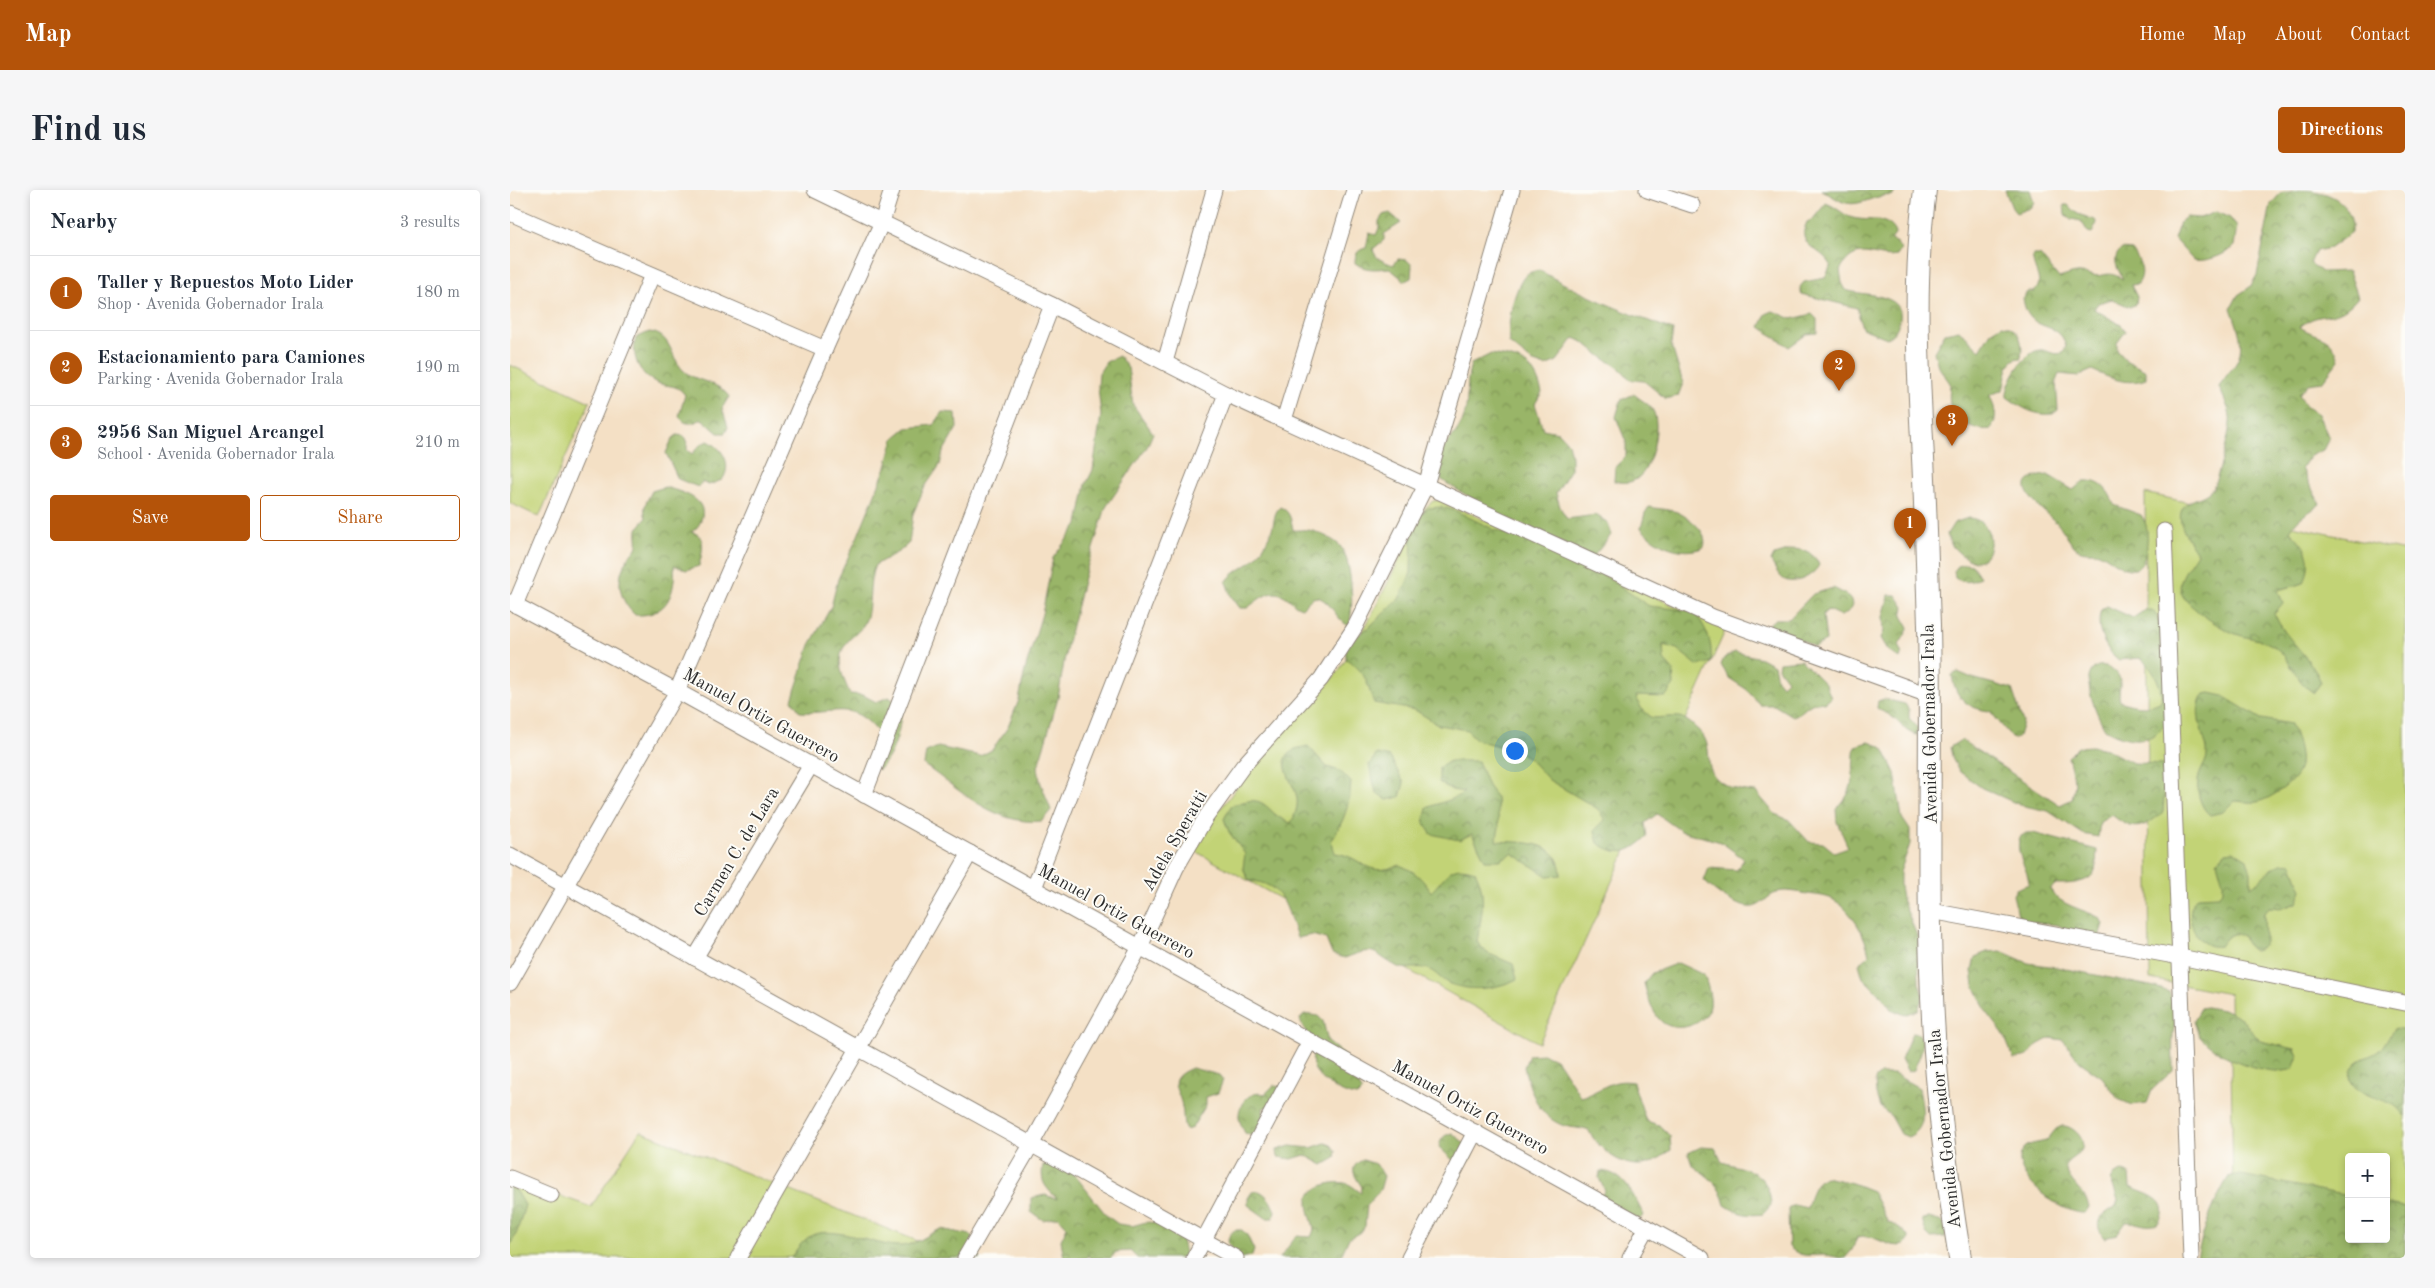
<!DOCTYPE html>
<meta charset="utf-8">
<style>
:root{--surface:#fff;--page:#f6f6f7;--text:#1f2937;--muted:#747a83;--line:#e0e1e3;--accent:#b45309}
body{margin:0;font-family:"Old Standard TT",serif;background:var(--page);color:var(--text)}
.controls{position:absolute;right:15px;bottom:15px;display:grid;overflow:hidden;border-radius:5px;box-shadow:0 2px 8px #0003}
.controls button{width:45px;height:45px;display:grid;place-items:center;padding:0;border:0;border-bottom:1px solid var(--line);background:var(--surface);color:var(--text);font:25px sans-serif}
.you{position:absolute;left:1004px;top:560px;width:18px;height:18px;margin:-12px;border:4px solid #fff;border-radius:50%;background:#1a73e8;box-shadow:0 0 0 8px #1a73e833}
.badge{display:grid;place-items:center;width:32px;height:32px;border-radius:50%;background:var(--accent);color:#fff;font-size:16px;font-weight:700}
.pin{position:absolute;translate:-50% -41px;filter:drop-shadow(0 1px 2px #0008)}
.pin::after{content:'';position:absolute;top:26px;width:18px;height:15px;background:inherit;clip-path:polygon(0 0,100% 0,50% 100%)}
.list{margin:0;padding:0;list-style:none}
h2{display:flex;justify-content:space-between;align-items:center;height:65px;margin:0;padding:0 20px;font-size:21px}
h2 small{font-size:16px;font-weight:400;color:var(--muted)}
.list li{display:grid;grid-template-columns:32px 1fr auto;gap:15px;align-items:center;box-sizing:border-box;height:75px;padding:0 20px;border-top:1px solid var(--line)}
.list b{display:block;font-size:19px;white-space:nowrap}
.list p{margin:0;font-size:16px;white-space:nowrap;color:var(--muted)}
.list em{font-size:16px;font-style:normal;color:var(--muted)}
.actions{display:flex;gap:10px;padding:15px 20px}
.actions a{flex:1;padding:11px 0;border:1px solid var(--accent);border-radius:5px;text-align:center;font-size:18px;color:var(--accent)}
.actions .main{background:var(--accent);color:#fff}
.map{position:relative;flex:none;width:1895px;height:1068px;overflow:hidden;border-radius:5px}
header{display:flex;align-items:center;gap:30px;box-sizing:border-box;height:70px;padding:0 25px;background:var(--accent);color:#fff}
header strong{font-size:24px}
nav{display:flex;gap:28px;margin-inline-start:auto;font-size:18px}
.intro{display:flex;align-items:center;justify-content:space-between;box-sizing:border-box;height:120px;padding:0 30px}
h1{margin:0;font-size:35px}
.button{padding:12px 22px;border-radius:5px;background:var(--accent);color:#fff;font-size:18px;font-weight:700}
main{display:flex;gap:30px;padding:0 30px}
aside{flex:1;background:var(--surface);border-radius:5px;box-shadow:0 2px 8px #0003}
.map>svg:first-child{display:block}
</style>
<header>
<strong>Map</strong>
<nav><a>Home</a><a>Map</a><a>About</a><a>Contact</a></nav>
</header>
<div class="intro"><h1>Find us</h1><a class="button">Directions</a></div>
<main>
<aside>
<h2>Nearby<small>3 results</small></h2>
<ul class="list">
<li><span class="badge">1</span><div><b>Taller y Repuestos Moto Lider</b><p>Shop · Avenida Gobernador Irala</p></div><em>180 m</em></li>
<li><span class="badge">2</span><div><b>Estacionamiento para Camiones</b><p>Parking · Avenida Gobernador Irala</p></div><em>190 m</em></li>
<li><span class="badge">3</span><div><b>2956 San Miguel Arcangel</b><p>School · Avenida Gobernador Irala</p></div><em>210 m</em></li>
</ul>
<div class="actions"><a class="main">Save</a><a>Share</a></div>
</aside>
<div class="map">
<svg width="1895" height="1068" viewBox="0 0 1895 1068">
<defs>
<pattern id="forest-crowns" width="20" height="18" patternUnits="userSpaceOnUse" patternTransform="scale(1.25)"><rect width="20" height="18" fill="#99b567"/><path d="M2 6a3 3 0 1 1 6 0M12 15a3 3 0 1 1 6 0" fill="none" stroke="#7d9355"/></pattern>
</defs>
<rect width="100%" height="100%" fill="#fdfcf7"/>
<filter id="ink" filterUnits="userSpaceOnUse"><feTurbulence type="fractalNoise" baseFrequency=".02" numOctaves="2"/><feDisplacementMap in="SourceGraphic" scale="10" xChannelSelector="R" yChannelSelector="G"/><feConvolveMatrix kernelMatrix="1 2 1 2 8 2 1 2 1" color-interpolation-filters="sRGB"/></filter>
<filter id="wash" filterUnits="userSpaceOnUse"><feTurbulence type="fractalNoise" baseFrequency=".0096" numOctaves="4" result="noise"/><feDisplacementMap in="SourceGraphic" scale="20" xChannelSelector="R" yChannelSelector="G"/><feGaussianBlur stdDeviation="1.12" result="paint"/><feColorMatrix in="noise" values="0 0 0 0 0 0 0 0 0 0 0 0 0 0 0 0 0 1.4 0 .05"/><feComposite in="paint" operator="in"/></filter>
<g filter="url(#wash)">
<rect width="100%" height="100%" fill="#f4e0c5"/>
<g fill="#c2d376" stroke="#767f50" fill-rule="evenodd">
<path d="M0 175 80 212 29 327 0 313Z"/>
<path d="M1635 303 1895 361V1068H1724L1720 804 1640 789ZM1839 967H1876V1049H1839Z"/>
<path d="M930 310 1216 439 1029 853 685 661 705 626 753 563 828 482 858 432 915 318 923 311Z"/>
<path d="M130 941 448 1067 0 1068V988L81 1017Z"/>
</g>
<g fill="url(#forest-crowns)" stroke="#627049">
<path d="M1311 0H1386L1382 6C1366 3 1352 17 1336 13 1330 12 1318 3 1311 0Z"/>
<path d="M1495 0H1520L1524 12 1520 18 1506 23 1502 18Z"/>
<path d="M1790 0C1817 0 1844 11 1842 42L1820 58 1806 61 1800 73 1812 82 1839 81 1848 107C1826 135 1810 118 1790 137 1810 150 1821 143 1829 170L1812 192 1798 194 1789 204 1796 216 1808 224 1819 248 1813 260 1800 266 1792 278 1797 290 1810 314C1797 325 1789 325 1780 341 1798 358 1803 369 1794 393L1768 400 1773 413 1764 423C1775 450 1800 465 1811 492L1804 503C1784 491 1781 468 1765 457 1753 449 1741 449 1729 445 1714 441 1675 416 1671 402 1667 388 1681 374 1687 363 1678 349 1658 323 1681 311 1689 307 1699 305 1703 297 1709 285 1722 237 1720 226 1718 216 1713 206 1709 197 1714 188 1719 183 1725 175 1737 157 1727 136 1721 118L1728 105 1740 97 1747 85 1761 14 1771 3Z"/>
<path d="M1316 13C1325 16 1331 23 1340 27 1355 33 1378 24 1386 43L1381 50 1387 53 1391 60 1387 66C1366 71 1347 49 1330 80L1332 93 1336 100C1351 106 1395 102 1390 129 1388 137 1385 144 1377 148L1352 138 1347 118 1291 104 1290 97 1294 92 1315 88 1321 75C1310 56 1285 58 1297 32L1303 29Z"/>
<path d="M1554 15H1558L1568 24 1585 30 1587 33 1582 43 1578 42 1571 31 1561 29 1555 25Z"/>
<path d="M1706 22 1720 28 1727 37 1724 56C1714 66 1697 72 1683 70L1664 49 1670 32 1676 27 1690 28Z"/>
<path d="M880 23 891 33 874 44V50L863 59C865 69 873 71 883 75L888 69 897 70 902 75 901 88 895 91 879 78C866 79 856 81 845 73 845 64 847 60 856 58L859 43 866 45 869 38V31L873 25Z"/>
<path d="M1612 59 1622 60C1630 71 1636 82 1628 94L1621 95 1627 107 1626 114 1620 117 1602 109 1588 113 1584 119 1611 135 1616 141 1607 153V160L1617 171 1636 181V189C1617 196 1599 188 1582 180L1569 186 1549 184 1546 191 1548 220 1543 224C1524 226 1512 218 1497 207 1496 192 1514 163 1529 160 1537 159 1543 166 1552 163L1556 157C1550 127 1518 147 1513 108L1517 102H1524C1536 91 1521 79 1523 65H1530L1549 88C1566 83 1565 81 1581 85 1596 88 1595 79 1613 89 1608 79 1600 68 1612 59Z"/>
<path d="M1029 80C1071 105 1117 123 1163 140L1161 154 1173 193 1168 206 1156 209 1134 191 1120 190C1110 175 1100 174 1087 163 1079 157 1075 152 1064 148L1047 171 1035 176 1021 171 999 153C997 135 1003 100 1015 86 1018 82 1025 81 1029 80Z"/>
<path d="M1263 121 1282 129 1302 124 1307 129V143L1297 144 1279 157 1250 137 1256 124Z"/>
<path d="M1492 135C1509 137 1514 152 1511 168 1495 168 1497 188 1493 200L1480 205C1484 217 1489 227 1481 239 1467 242 1446 232 1441 217 1438 209 1440 201 1440 193L1428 176 1424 162 1435 143 1449 140 1470 160 1481 142Z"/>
<path d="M139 142C162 144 160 167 173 180 186 193 208 190 219 207L212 218 218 237 215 243H208L192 229C182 234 175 236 169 226L175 205C168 195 162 197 151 194 131 189 120 167 126 148Z"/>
<path d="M981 164C1011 169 1023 171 1032 202L1025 214 1033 239 1048 242 1058 253 1061 266V279L1046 303 1050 317 1057 329 1086 325 1098 333 1101 345 1083 367 979 320C961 305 938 298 922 281 928 257 943 251 952 232 960 214 955 192 961 174Z"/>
<path d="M609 166 618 178 623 215 643 243 637 257 596 317 574 387 556 460 548 508 528 577 530 591 541 620 532 631C486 636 450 600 414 575L416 562 428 557 470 566 482 560 498 537 509 510 515 480 532 424 543 368 568 334 576 294 583 280 591 225 588 197 589 183 596 172Z"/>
<path d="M1124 204C1129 209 1138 213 1142 219 1152 233 1142 275 1130 286 1122 294 1114 293 1104 291L1105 277 1116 266V252L1106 227 1111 210Z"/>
<path d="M432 222 446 223 447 238 433 262 430 275 414 298 403 324 399 353 390 361 365 375C357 393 362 418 355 432 352 439 344 445 339 450 323 468 332 485 340 504L353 505 366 512 379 507 391 516C391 540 385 563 369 580L360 570 368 542C341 509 326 525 290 522L282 510 300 455 321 417 328 389 347 348 376 277 384 248 396 238 424 235Z"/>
<path d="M167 245 174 246 177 253V260L182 264 191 254 198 251C213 258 223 275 212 290L199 295 192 292 188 297 168 289 156 263 162 249Z"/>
<path d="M1538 285 1563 300 1574 291C1591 290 1599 300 1604 315L1631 325C1639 336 1638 348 1636 361 1630 395 1608 373 1591 364 1584 360 1576 364 1569 360 1559 354 1555 341 1547 333 1533 320 1490 289 1538 285Z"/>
<path d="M155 297C171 302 199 308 191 330 189 336 186 339 181 342 198 345 192 362 189 376L176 380 164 375C166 402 158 427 125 425 108 409 105 388 118 368 121 363 126 361 127 355 128 350 126 344 127 339L136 328C132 317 137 311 142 301Z"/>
<path d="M770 317C780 321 781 329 783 340 788 341 793 339 798 340 807 341 820 348 827 353 843 365 844 419 839 436 825 429 823 413 808 407L802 408 792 418C785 416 784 414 779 409 762 395 750 409 737 418H730L721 406 716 392C725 379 740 376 749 364 754 357 759 347 762 339 765 331 763 324 770 317Z"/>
<path d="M932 317 946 321 985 340 1026 352 1078 375 1139 416 1183 421C1196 436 1203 453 1201 472L1188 476 1167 459 1153 455 1154 470 1163 480 1164 495 1155 507 1126 506 1131 518 1142 528C1151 528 1161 526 1169 527 1175 528 1182 534 1186 538 1198 548 1198 557 1199 572 1201 595 1227 601 1246 602L1265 624 1279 630 1299 652 1313 653 1324 662 1338 657 1327 632 1326 619C1348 599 1341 581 1345 556L1359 552 1372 557 1385 583 1392 628 1400 640V654L1390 682V695L1392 709 1408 748 1409 793 1413 806 1408 820 1395 825 1381 819 1373 808 1353 788 1349 774 1359 765C1356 745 1340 718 1322 709 1314 705 1301 705 1292 703 1284 702 1273 699 1266 703 1257 706 1253 715 1243 717 1228 719 1204 701 1194 691L1199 678 1227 680 1234 669 1211 652 1171 641 1147 624 1135 633 1137 647C1120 663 1108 667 1088 653L1085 640 1095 630 1088 619 1039 590 1020 569 1009 562 967 550 957 540 929 535 905 520 864 513C856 492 857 482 836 469L835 454 858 438 889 409 901 383 902 340 907 327 918 318Z"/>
<path d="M1139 317C1148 319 1159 319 1167 322 1180 328 1199 342 1194 357 1173 367 1145 355 1131 338L1135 323Z"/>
<path d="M1458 328C1492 329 1484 388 1453 366 1445 360 1439 354 1437 344L1444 333Z"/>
<path d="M1284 359C1296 360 1305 364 1309 375 1304 385 1287 395 1275 390 1269 387 1264 377 1261 371L1264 365Z"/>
<path d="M1455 374 1462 375 1470 387C1462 393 1453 393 1445 388L1444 381 1448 376Z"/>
<path d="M1323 398C1337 404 1353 415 1331 426L1318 420 1313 424 1316 451 1304 457 1292 450 1285 451 1259 442V434L1265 429H1279L1303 404Z"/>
<path d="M1379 405H1386L1394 417 1392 426 1399 438 1389 455 1392 462 1390 469 1378 460 1371 448 1374 441 1373 427Z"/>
<path d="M1597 416 1623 428 1635 420H1642C1656 435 1654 459 1655 479 1656 492 1661 512 1658 525 1650 556 1618 553 1595 539 1588 527 1577 502 1579 488 1582 471 1600 473 1608 485 1613 492 1607 502 1610 511 1623 516 1639 519 1651 511 1653 495 1642 477 1630 468L1609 470C1594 459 1585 438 1591 420Z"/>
<path d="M1225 462 1251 468 1264 475 1267 489 1272 495 1277 490 1268 478 1269 472 1291 470 1316 495 1321 508 1315 513C1298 509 1296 523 1282 526L1264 515H1250L1236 499 1219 488 1211 475 1214 468Z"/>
<path d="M1448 482 1462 488 1502 499 1513 532 1509 546 1503 549 1480 521C1458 519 1445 508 1442 485Z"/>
<path d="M1700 503 1713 506 1751 529 1781 534C1786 547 1792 562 1790 576 1788 591 1761 609 1747 612 1740 613 1731 611 1724 611L1713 622 1700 625C1690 618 1685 598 1689 586 1692 576 1698 572 1697 560 1694 542 1681 522 1694 504Z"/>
<path d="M1374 509 1395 514 1399 520V528L1408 538 1407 545C1395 543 1390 532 1381 526 1376 522 1371 522 1367 518L1368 511Z"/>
<path d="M1451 550 1550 615 1562 609 1565 594 1558 567 1568 557 1582 556 1596 559 1623 573 1652 574 1654 607 1653 622C1632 640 1623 642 1602 625L1590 632 1588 647 1573 644 1538 621 1510 615 1472 598 1450 582 1443 570 1440 557Z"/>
<path d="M798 556 817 577 830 581 841 592C840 613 834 633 821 650L825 663C855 667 855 689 889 675 905 681 912 688 921 702 938 686 938 672 965 681 978 706 971 726 967 752L977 763 1003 774 1007 789C986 799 963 802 940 794 932 791 926 782 918 779 909 775 897 781 888 777 861 763 868 755 835 768L822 764 816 749 802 745 787 748C777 720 774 692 739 691L733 678 735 664 719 642 714 629 721 616C760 600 753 624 781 633 798 601 775 597 775 568L785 559Z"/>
<path d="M867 564 880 567 894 593 890 607 877 610 866 602 859 575Z"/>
<path d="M940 571H968L978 596 987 608 989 638 986 651C1014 653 1050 649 1051 685L1037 686 1002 663 990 670H975L962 644 949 650 921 644 914 632 917 618C930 612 943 611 954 602L942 600 929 592V578Z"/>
<path d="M1516 643H1523L1587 660C1586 667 1587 674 1585 680 1581 694 1558 694 1546 694L1540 699C1549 716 1574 719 1590 728L1593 734 1589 747 1558 741 1548 735 1519 732 1508 725 1503 705 1506 699 1519 694C1518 677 1504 664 1510 647Z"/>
<path d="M1724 661 1737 669 1741 683V697C1755 688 1763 670 1782 674L1792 700 1787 713 1773 718 1759 717 1754 723 1755 752 1751 759 1744 761 1739 757 1732 745C1721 741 1717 747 1710 756 1686 761 1671 724 1687 707L1708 706 1713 701V693L1707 672 1716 662Z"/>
<path d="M1491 761 1518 773 1546 777 1645 797 1659 802C1667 820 1666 826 1663 844 1662 856 1663 869 1663 880L1642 900 1637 913 1622 915 1608 909 1592 887 1570 872 1553 850 1540 848 1527 855 1518 866 1504 869 1493 843 1476 821 1464 795 1462 781 1465 767 1477 762Z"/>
<path d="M1168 773 1194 785C1197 794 1203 810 1199 820 1192 836 1166 843 1152 832 1143 825 1137 805 1134 793L1142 783Z"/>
<path d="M1697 817 1718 821 1731 828 1750 851 1785 859 1788 866 1783 879C1759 888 1707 867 1691 848 1687 844 1686 836 1684 830L1691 818Z"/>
<path d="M794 824 808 826 813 831 818 852 834 865 852 901 847 906C834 906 806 889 803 875 801 868 805 860 804 852L792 836 790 829Z"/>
<path d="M1886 838 1895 840V926C1891 923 1889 918 1884 915 1873 908 1827 902 1844 876 1849 868 1860 867 1867 862 1875 857 1878 844 1886 838Z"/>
<path d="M1402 843 1409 844C1417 856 1408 868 1404 880L1398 882 1391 869Z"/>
<path d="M1034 864 1047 870 1071 907C1092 901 1100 888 1123 892L1136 931 1149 935 1160 946 1161 960C1154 965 1147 971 1137 974 1114 980 1089 960 1079 941 1069 937 1059 938 1052 935 1028 926 1020 900 1014 877L1019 865Z"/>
<path d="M682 878 709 885 713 890 708 903 696 907V915L682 938 676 940C672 932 674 925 672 917 670 899 653 890 682 878Z"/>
<path d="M1370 884H1384L1409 898C1412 917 1419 938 1398 947L1391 944 1381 926 1370 917 1366 904 1365 889Z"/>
<path d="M764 895 771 898 760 916 753 918 755 932 742 946 735 943C733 939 730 933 729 928 728 913 740 900 755 904Z"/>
<path d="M1552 936C1562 935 1578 949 1571 961 1567 966 1559 969 1555 975 1557 992 1575 1000 1579 1017L1575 1023C1554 1025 1496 985 1513 960 1518 952 1530 954 1537 950L1546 939Z"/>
<path d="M942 943 962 959C963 968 960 971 952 974L945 972 929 957C931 949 933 945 942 943Z"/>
<path d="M815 953 821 955 826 961 825 968 813 975 795 965 782 969 768 967 767 960 780 956 801 958Z"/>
<path d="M1191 957 1205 958 1212 972C1239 980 1259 982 1261 1015L1253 1024C1238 1026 1228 1024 1215 1015 1210 994 1199 987 1182 975L1178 963Z"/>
<path d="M853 970 866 974 874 986 870 1000 857 1015 855 1036 851 1042 839 1048 830 1068H770L786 1046 801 1047 804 1040C803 1032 798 1021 798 1012 798 997 825 989 838 994 843 996 847 1000 851 1003L852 997C845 986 837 977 853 970Z"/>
<path d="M546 973 560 979 597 1026 608 1034 622 1036 636 1032 649 1033 672 1050 676 1068H627L620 1061 606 1062 601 1068H580L578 1065 576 1068H554L551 1050 557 1037 548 1027 533 1030 521 1022V1008L535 1005 547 1009C535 996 530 993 533 975Z"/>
<path d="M1090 981C1115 982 1123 1006 1134 1025L1129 1030 1090 1006 1095 1001 1089 988Z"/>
<path d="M1612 981 1619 983 1620 997C1633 1004 1659 1007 1651 1028 1650 1032 1647 1035 1643 1035 1634 1037 1625 1031 1616 1032L1607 1045 1594 1048C1581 1029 1593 1026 1606 1016L1608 1010 1601 990 1605 984Z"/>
<path d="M1731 985 1839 1006V1049H1876V1014L1895 1017V1068H1814L1798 1064 1781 1068H1687C1693 1039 1703 1014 1718 988Z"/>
<path d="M1315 987 1342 993 1362 1001 1378 1033C1387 1035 1395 1040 1399 1049L1394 1055C1377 1060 1365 1042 1347 1047L1342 1060 1335 1068C1327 1068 1321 1065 1314 1065 1298 1065 1291 1068 1279 1057L1278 1019 1284 1015 1297 1018C1301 1006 1302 993 1315 987Z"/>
<path d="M0 990 15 1015 7 1042 0 1056Z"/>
<path d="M749 1001C758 1005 761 1012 765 1021L763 1028H756L738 1015V1008L742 1002Z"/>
<path d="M1419 1028 1432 1032 1437 1038 1435 1047 1421 1048 1416 1043 1412 1029Z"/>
<path d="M431 1039 461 1045 468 1058 470 1068H281C285 1062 289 1055 295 1050 316 1029 366 1058 392 1056 406 1055 418 1044 431 1039Z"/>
<path d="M725 1040H732L737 1045 744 1060 742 1066 729 1068C720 1058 712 1049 725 1040Z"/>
</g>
</g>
<g filter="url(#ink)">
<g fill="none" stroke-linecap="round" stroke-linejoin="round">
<defs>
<g id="minor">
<path d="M305 0 542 115 716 204 1203 427 1421 506"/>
<path d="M1137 0 1182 15"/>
<path d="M0 23 315 159"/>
<path d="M655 172 704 0"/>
<path d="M774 230 844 0"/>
<path d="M1654 341 1681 1068"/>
<path d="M0 412 167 501 1192 1068"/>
<path d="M5 415 142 85"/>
<path d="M354 605 542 115"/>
<path d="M0 665 726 1068"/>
<path d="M524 698 716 204"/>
<path d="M1421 721 1670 767 1895 813"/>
<path d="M185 768 301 575"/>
<path d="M0 793 167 501 315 159 372 32 382 0"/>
<path d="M0 988 41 1005"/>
<path d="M228 1068 460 663"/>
<path d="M455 1068 521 955 630 757 666 678 696 627 733 576 811 489 845 437 916 295 1002 0"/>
<path d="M684 1068 800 851"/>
<path d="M899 1068 965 942"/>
<path d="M1120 1068 1137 1037"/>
</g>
<path id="primary" d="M1415 0C1403 90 1408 178 1413 268 1416 324 1417 379 1419 435 1422 566 1416 697 1423 828 1427 908 1437 989 1450 1068"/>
</defs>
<use href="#minor" stroke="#908678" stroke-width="17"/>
<use href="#primary" stroke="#908678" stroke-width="24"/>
<use href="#minor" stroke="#fff" stroke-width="15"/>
<use href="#primary" stroke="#fff" stroke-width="22"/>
</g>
</g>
<g text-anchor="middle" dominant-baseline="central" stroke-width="4" stroke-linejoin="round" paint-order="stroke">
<g font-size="18" fill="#2b2b2b" stroke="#fdfcf7">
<text transform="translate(251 526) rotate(29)">Manuel Ortiz Guerrero</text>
<text transform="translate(1420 534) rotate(-91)">Avenida Gobernador Irala</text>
<text transform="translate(665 651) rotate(-60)">Adela Speratti</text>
<text transform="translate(227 662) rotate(-59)">Carmen C. de Lara</text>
<text transform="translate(606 722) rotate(29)">Manuel Ortiz Guerrero</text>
<text transform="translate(960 918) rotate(29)">Manuel Ortiz Guerrero</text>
<text transform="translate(1435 939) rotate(-96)">Avenida Gobernador Irala</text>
</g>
</g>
</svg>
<div class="controls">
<button>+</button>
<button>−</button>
</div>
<div class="you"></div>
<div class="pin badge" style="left:1400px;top:359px">1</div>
<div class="pin badge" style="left:1329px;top:201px">2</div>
<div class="pin badge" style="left:1442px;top:256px">3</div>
</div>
</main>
